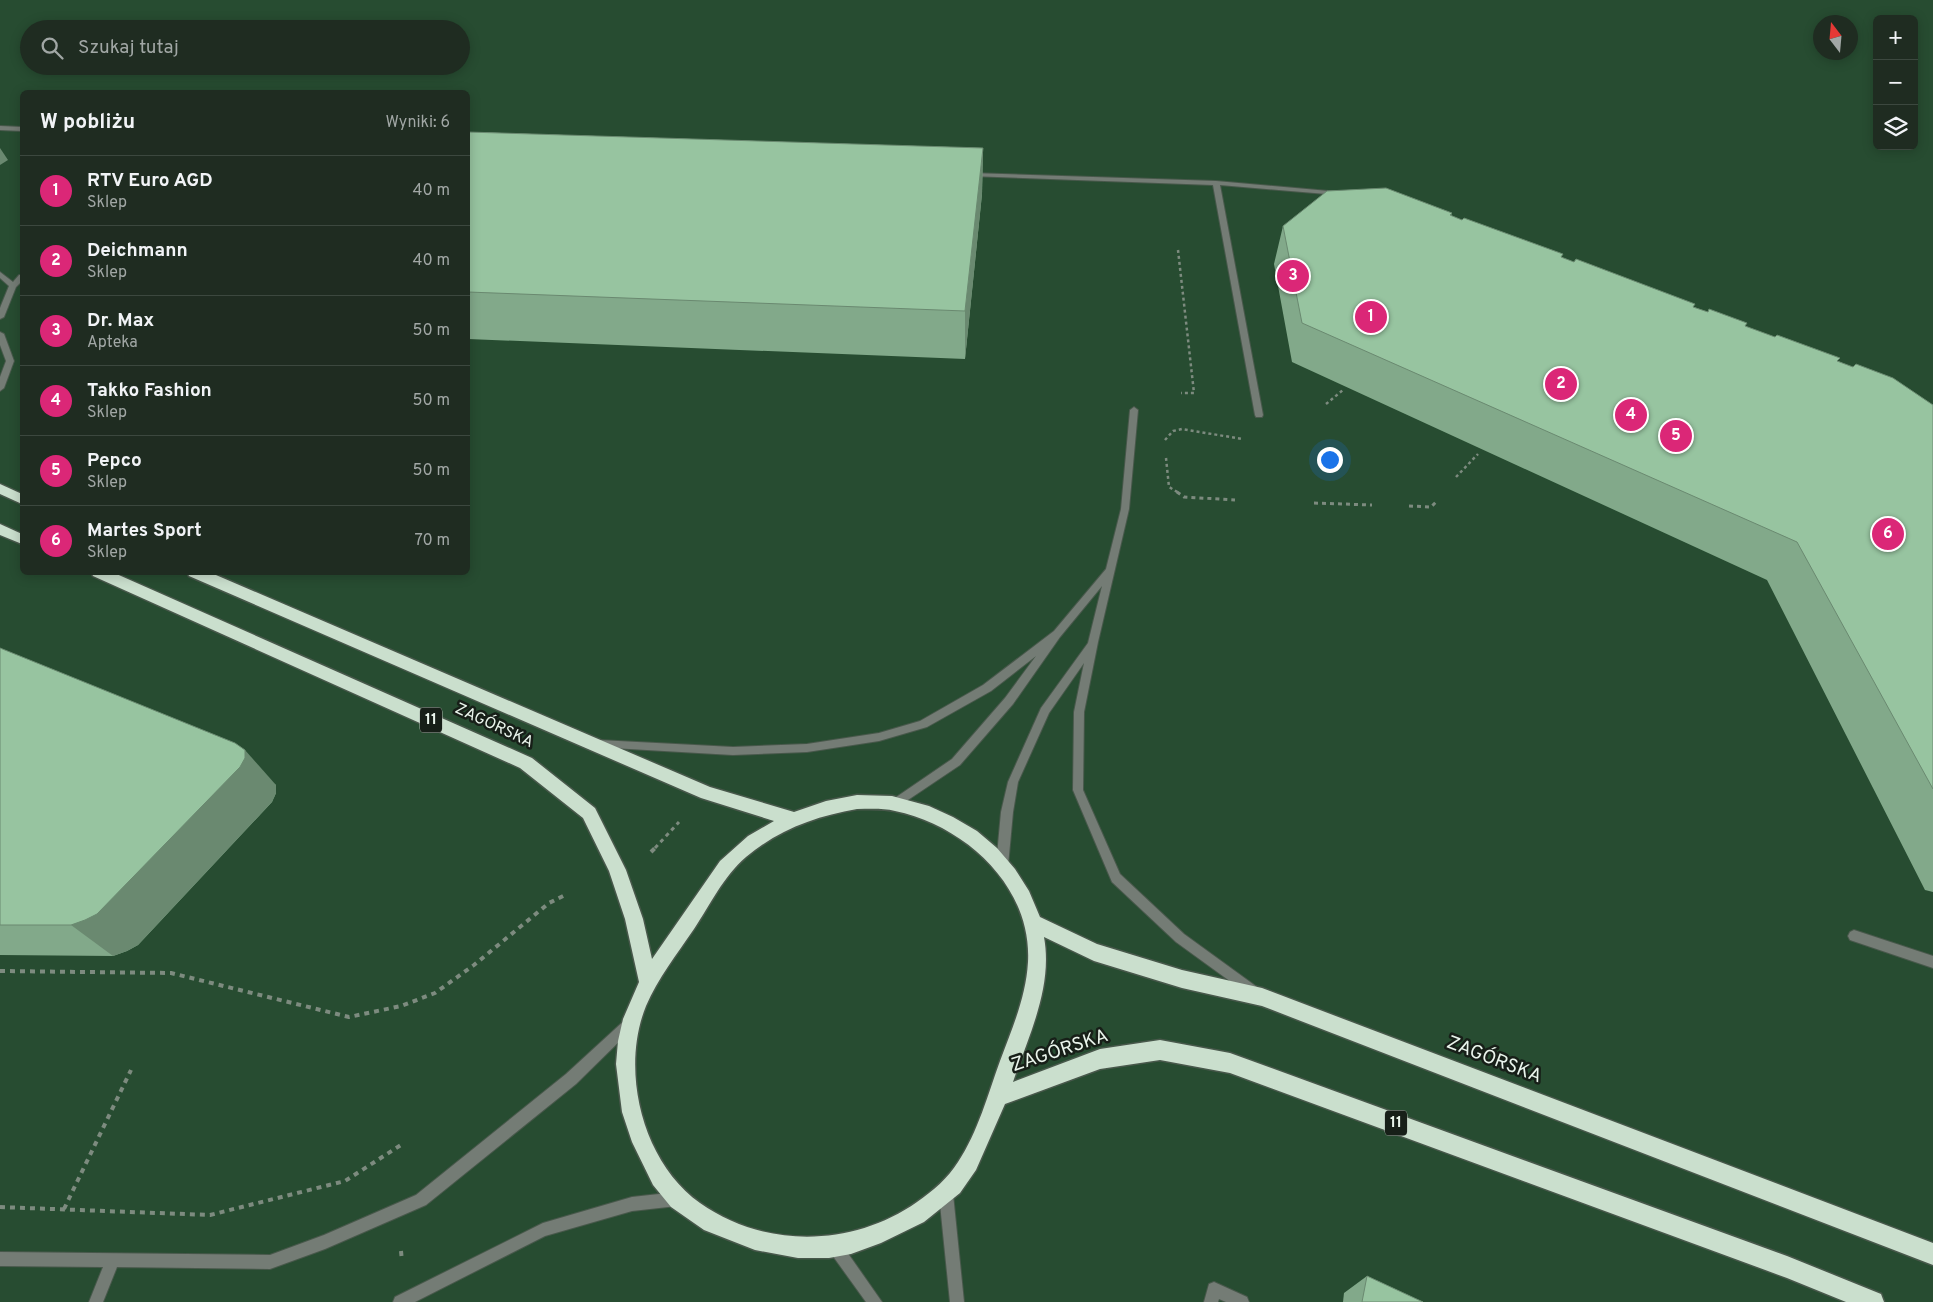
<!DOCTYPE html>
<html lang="pl">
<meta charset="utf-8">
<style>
:root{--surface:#1f2c21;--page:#2c382e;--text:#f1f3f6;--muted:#a1a7a5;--line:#3c483f;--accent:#db2777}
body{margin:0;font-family:Overpass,sans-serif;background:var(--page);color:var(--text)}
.controls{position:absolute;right:15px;top:15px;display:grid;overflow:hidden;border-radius:8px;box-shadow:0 2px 12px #0003}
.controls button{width:45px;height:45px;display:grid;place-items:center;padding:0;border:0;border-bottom:1px solid var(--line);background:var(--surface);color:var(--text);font:25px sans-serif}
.compass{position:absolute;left:1813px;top:15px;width:45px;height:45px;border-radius:50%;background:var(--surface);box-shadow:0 2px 12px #0003;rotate:344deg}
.you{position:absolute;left:1329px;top:459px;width:18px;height:18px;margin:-12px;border:4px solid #fff;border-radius:50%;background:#1a73e8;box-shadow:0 0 0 8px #1a73e833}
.badge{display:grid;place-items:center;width:32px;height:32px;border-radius:50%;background:var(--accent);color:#fff;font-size:16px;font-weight:700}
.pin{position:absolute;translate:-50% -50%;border:2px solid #fff;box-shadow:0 1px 5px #0006}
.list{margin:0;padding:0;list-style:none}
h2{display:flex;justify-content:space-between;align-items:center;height:65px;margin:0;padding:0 20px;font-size:21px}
h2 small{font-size:16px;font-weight:400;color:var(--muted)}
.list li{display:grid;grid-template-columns:32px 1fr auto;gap:15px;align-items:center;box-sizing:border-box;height:70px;padding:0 20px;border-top:1px solid var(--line)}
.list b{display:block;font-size:19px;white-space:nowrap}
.list p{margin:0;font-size:16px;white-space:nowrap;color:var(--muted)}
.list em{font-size:16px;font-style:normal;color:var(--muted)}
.icon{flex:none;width:28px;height:28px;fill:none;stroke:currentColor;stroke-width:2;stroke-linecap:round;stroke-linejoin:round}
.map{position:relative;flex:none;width:1933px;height:1302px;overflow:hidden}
.search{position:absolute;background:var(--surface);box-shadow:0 2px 12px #0003;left:20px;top:20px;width:450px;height:55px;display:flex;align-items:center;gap:12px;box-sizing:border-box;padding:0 18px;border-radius:28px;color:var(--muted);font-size:19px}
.panel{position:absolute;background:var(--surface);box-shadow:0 2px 12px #0003;left:20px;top:90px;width:450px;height:485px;border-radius:8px}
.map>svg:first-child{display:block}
</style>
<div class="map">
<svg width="1933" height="1302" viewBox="0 0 1933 1302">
<rect width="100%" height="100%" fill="#293a2c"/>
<path fill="#274c31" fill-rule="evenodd" d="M0 0H1933V1302H0ZM1877 19H1914V146H1877ZM1820 22H1850V52H1820ZM29 29H461V66H29ZM22 92H468V572H22Z"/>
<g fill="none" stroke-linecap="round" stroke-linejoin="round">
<defs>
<g id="lane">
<path d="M0 126 22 127V131L0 130Z"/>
<path d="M971 173 1216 181 1340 192V194L1338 195 1220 185 1263 415 1262 417H1256L1255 415 1213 185 969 176 968 175Z"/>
<path d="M0 272 13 282 19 275H22V281L16 287 4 317 0 319V308L9 286 0 278Z"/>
<path d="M0 332 4 334 14 361 4 388 0 391V377L6 361 0 345Z"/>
<path d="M1134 407 1138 410 1129 509 1098 642 1084 712 1083 790 1120 874 1184 934 1257 987 1259 991 1257 995 1253 997 1249 995 1176 942 1112 882 1073 790 1074 712 1084 663 1049 713 1018 782 1013 812 1008 866 1006 870 1002 871 998 870 996 866 1001 812 1008 782 1041 708 1088 643 1102 586 1060 637 1013 704 960 765 896 808 892 806 890 803 892 800 952 759 1005 698 1036 656 991 691 927 727 879 741 807 752 733 755 595 747 594 744 595 741 599 740 733 747 807 744 879 733 920 721 983 685 1054 631 1106 569 1121 509 1130 410Z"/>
<path d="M1854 930 1933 956V968L1850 940 1848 936 1850 932Z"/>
<path d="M630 1017 634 1019 636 1023 634 1027 576 1084 426 1205 325 1249 270 1269 117 1267 103 1302H89L103 1267 0 1266V1252L270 1255 324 1235 416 1195 566 1074 626 1019Z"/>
<path d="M946 1187 951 1189 953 1194 964 1302H950L939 1194 941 1189Z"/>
<path d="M677 1192 682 1194 684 1199 682 1204 677 1206 632 1211 545 1236 415 1302H393L395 1297 543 1223 632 1197Z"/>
<path d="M835 1240 840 1242 882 1302H866L830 1252 828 1247 830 1242Z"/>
<path d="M1214 1282 1247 1297 1249 1302H1226L1219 1299 1218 1302H1204L1209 1284Z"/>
</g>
<g id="highway">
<path d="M0 484 22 494V504L0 494Z"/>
<path d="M0 524 22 534V544L0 535Z"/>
<path d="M91 572H112L532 758 595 808 626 870 643 919 652 959 720 861 748 836 774 821 701 798 189 576 187 572H209L710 787 794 812 826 801 857 795 892 796 929 806 953 817 977 831 997 848 1015 869 1029 891 1040 917 1097 944 1182 970 1262 988 1933 1243V1265L1262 1006 1182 988 1094 961 1044 937C1053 987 1029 1035 1013 1082L1100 1049 1160 1040 1230 1053 1787 1256 1881 1294 1884 1302H1846L1787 1278 1230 1073 1160 1060 1100 1069 1005 1104 976 1170 960 1193 924 1222 881 1243 851 1254 829 1258H798L755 1250 704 1230 671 1207 653 1185 632 1142 622 1112 616 1064 618 1041 623 1019 639 982 625 919 609 871 583 818 520 768 93 576ZM857 809C870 809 883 808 895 811 966 826 1032 887 1028 962 1026 997 1012 1029 1000 1061 988 1094 978 1132 958 1162 948 1178 933 1191 917 1202 853 1247 765 1249 700 1203 642 1162 620 1070 646 1006 658 978 677 954 694 929 710 905 723 877 746 857 778 830 816 816 857 809Z"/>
</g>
</defs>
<use href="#lane" stroke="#48584b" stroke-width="2"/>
<use href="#highway" stroke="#48584b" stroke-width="3"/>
<g stroke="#7d8b7f" stroke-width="2.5" stroke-dasharray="3 3" stroke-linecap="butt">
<path d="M1178 250 1194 393H1181"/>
<path d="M1326 404 1343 390"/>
<path d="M1165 440 1173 431 1182 429 1242 439"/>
<path d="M1166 458 1169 487 1179 493"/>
<path d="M1456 477 1478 454"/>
</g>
<g stroke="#7d8b7f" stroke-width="3" stroke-dasharray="4 4" stroke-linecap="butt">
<path d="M1177 492 1184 497 1235 500"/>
<path d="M1314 503 1372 505"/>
<path d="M1409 506 1431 507 1437 501"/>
<path d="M655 848 679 822"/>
</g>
<g stroke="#7d8b7f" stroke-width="4" stroke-dasharray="5 5" stroke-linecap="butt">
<path d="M651 852 656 847"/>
<path d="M0 971 171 973 349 1017 401 1006 435 993 474 965 549 903 567 894"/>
<path d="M0 1207 210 1215 345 1181 404 1143"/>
<path d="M64 1209 131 1070"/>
<path d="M401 1251 402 1261"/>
</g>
<use href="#lane" fill="#747c75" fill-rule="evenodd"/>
<use href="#highway" fill="#cadfcd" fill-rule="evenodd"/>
</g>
<g fill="#82a98a">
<path d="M468 132 983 148 982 194 965 359 468 339Z"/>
<path d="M1452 213 1451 216 1838 361 1933 405V892L1925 890 1767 580 1292 362 1274 264 1283 226Z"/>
<path d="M0 648 276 785V793L272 802 138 945 127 951 113 956 0 955Z"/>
<path d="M1367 1276 1423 1302H1343L1344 1293Z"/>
</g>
<g fill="#6a8970">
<path d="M0 148 8 160 0 165Z"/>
<path d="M983 148 982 194 965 359V311Z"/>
<path d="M245 750 276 785V793L272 802 138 945 127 951 113 956 71 925Z"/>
</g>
<g fill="#97c4a0" stroke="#6a8970">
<path d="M468 132 983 148 965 311 468 292Z"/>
<path d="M1386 188 1452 213 1450 215 1462 220 1464 218 1563 254 1561 257 1574 262 1576 259 1695 304 1693 307 1708 312 1709 309 1747 323 1745 326 1775 337 1777 335 1840 358 1837 361 1853 367 1856 364 1893 378 1933 405V789L1797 542 1302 323 1283 226 1327 191Z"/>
<path d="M0 648 235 743 245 750V758L240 767 97 914 85 920 71 925H0Z"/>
<path d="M1367 1276 1423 1302H1362Z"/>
</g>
<g text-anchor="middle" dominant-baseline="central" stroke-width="5" stroke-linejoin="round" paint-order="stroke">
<g fill="#171f18" stroke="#abb5ac" stroke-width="1">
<rect x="420" y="707.5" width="22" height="25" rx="4"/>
<rect x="1385" y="1110.5" width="22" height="25" rx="4"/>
</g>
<g font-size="15" font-weight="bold" fill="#eaf5ec">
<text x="431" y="720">11</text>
<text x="1396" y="1123">11</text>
</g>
<g font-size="16" fill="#eaf5ec" stroke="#171f18">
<text transform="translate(494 726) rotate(25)">ZAGÓRSKA</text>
</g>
<g font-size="19" fill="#eaf5ec" stroke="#171f18">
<text transform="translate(1060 1051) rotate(-18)">ZAGÓRSKA</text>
<text transform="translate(1494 1060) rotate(21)">ZAGÓRSKA</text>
</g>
</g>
</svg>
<div class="controls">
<button>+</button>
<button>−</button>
<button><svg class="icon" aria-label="layers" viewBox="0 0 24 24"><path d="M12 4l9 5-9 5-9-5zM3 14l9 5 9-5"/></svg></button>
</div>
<svg class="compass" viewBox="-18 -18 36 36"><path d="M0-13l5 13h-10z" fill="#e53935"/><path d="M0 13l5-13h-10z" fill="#a1a7a5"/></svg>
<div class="you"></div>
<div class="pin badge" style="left:1371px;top:317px">1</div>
<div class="pin badge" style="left:1561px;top:384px">2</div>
<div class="pin badge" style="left:1293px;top:276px">3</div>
<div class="pin badge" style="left:1631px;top:415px">4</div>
<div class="pin badge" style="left:1676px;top:436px">5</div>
<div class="pin badge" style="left:1888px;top:534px">6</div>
<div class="search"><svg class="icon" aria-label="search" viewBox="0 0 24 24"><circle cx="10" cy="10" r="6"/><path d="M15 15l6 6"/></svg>Szukaj tutaj</div>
<section class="panel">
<h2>W pobliżu<small>Wyniki: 6</small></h2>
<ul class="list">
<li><span class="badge">1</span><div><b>RTV Euro AGD</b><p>Sklep</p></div><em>40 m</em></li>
<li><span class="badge">2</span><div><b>Deichmann</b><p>Sklep</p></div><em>40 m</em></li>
<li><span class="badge">3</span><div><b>Dr. Max</b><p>Apteka</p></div><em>50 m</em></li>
<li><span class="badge">4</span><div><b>Takko Fashion</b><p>Sklep</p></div><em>50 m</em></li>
<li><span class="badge">5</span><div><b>Pepco</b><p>Sklep</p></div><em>50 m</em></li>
<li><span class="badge">6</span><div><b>Martes Sport</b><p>Sklep</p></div><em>70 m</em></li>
</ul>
</section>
</div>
